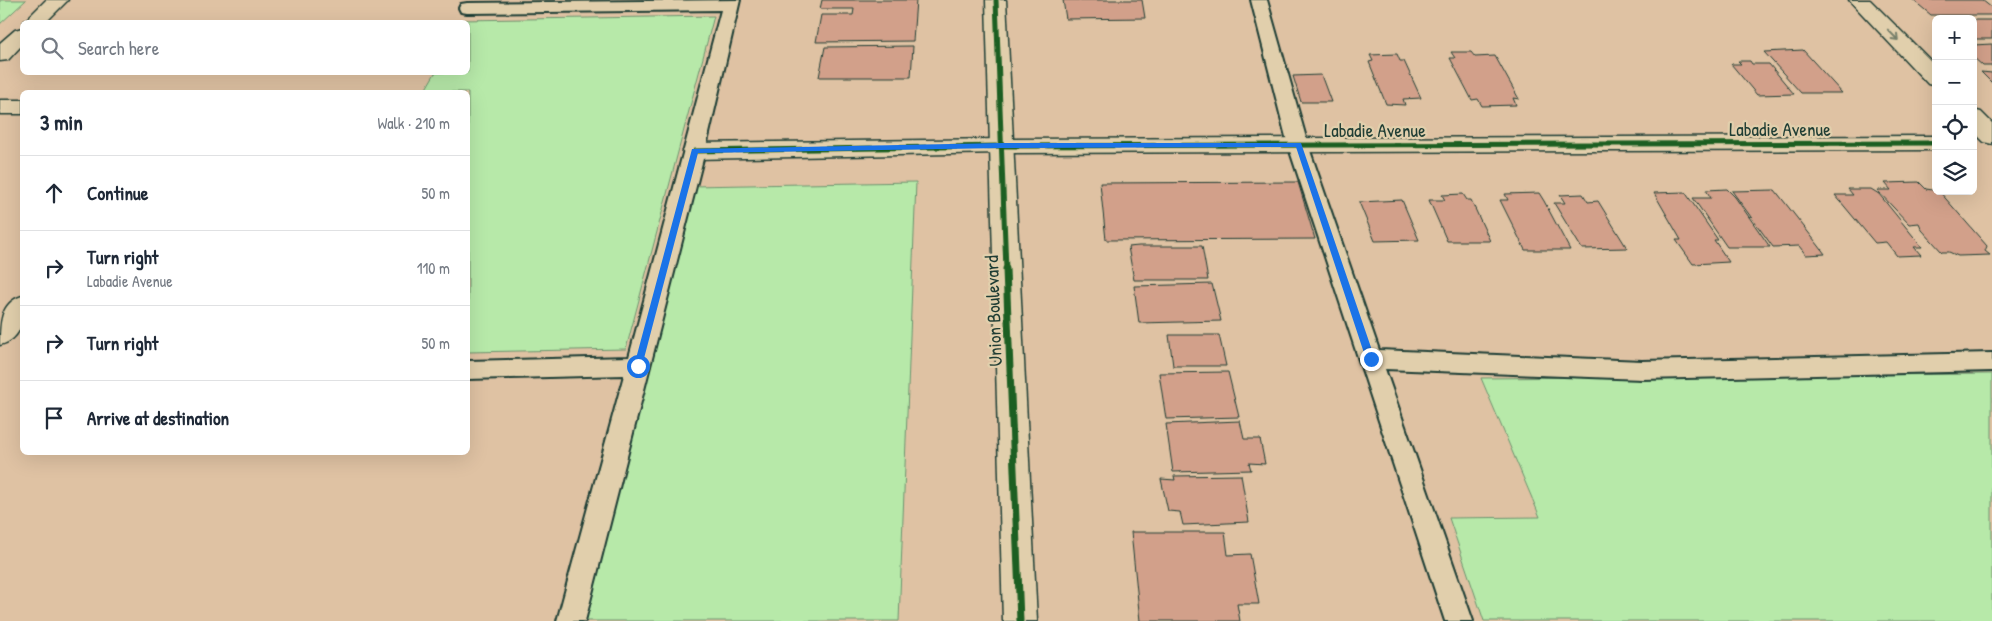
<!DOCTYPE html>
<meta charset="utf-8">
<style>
:root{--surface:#fff;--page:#f6f6f7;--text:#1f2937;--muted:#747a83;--line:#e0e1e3}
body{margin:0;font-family:"Patrick Hand",sans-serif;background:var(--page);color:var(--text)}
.controls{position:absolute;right:15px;top:15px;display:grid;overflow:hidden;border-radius:8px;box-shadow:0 5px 20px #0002}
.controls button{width:45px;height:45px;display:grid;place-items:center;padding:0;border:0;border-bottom:1px solid var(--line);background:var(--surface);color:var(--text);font:25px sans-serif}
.stop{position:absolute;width:15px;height:15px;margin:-11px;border:4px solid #1a73e8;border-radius:50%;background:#fff}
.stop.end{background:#1a73e8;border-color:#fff;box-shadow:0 1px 5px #0008}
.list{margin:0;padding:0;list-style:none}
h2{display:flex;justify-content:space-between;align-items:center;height:65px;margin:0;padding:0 20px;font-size:21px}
h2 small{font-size:16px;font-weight:400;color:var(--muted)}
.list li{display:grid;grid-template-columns:32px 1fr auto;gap:15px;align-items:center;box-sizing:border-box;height:75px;padding:0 20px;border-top:1px solid var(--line)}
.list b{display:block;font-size:19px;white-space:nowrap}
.list p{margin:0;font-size:16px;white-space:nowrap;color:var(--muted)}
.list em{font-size:16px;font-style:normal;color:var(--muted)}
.icon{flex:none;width:28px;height:28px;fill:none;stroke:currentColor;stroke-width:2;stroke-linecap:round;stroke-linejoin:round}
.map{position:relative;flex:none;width:1992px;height:621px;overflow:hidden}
.search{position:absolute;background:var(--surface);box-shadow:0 5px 20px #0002;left:20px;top:20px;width:450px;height:55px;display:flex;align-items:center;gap:12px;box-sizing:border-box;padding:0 18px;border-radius:8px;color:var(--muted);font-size:19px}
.panel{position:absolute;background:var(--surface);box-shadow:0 5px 20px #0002;left:20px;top:90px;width:450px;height:365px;border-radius:8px}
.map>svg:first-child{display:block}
</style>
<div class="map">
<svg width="1992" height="621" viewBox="0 0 1992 621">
<rect width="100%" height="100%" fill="#dfc2a3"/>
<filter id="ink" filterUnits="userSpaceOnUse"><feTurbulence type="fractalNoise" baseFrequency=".02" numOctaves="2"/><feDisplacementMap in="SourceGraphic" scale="10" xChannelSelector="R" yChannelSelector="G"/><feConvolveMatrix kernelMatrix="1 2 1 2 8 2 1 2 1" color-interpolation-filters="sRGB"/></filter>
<g filter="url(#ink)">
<g fill="#b7e9a9" stroke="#6b936e">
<path d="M0 0H26L0 24Z"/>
<path d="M714 16 626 349 468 352V92H424L435 73 468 72V22H462L463 20Z"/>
<path d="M916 182 899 621H585L693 186Z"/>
<path d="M1992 374V621H1484L1449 518 1540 517 1481 378Z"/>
</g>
<g fill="#d2a08a" stroke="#1f3d34">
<path d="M822 0H916L913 41 816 42 821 15H853L854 9H820Z"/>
<path d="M1063 0H1142L1145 18 1066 19Z"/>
<path d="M1913 0H1982L1992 8V15H1931Z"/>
<rect x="1973" y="20" width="19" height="19"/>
<path d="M1992 44V66H1983L1973 57V45Z"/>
<path d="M913 46 911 77H819L825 47Z"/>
<path d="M1803 50 1842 93H1801L1764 52Z"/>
<path d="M1451 52H1471L1475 57 1495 56 1519 99 1513 98 1516 105 1482 106 1478 99 1472 100 1450 58H1455Z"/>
<path d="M1397 54 1400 61H1404L1421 98 1403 99 1405 105 1386 104 1369 62 1373 61 1370 55Z"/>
<path d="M1738 61H1750L1752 64H1769L1794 94 1757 95 1731 64H1741Z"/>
<path d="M1981 72 1992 73V83Z"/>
<path d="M1321 75 1331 102H1301L1293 76Z"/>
<path d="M1298 182 1315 239 1106 240 1100 183Z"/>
<path d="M1919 182 1926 189 1939 191 1987 246 1985 251 1990 255 1958 256 1949 252H1942L1922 230 1919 223 1909 224 1877 190H1891L1885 183Z"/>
<path d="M1727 189 1735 197 1770 247H1727L1693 198H1711L1706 190Z"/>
<path d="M1848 189H1871L1879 194 1922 247H1914L1921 255 1897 256 1886 242 1875 243 1835 195H1853Z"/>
<path d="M1775 190 1819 246 1825 254 1806 255 1799 246 1773 247 1732 191Z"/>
<path d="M1685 192 1718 240H1714L1729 262 1693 264 1676 240H1681L1654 193Z"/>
<path d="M1539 193 1544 201 1570 250H1525L1500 200H1508L1505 194Z"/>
<path d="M1463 194 1467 200H1471L1490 241H1447L1429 200H1445L1442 195Z"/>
<path d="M1583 194 1588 202 1598 201 1627 248 1582 249 1554 203H1565L1560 195Z"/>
<path d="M1402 200 1419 240 1375 241 1359 202Z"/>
<path d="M1139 246H1202L1208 280H1134L1128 247Z"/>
<path d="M1212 284 1221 321 1139 323 1134 286Z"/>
<path d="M1169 335H1219L1226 366H1173Z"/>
<path d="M1228 372 1239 417 1166 419 1159 373Z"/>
<path d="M1240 421 1244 439H1260L1265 464 1249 463 1251 470 1173 472 1166 424Z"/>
<path d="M1241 475 1249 522 1183 525 1180 512 1168 511 1161 479 1175 480 1174 476Z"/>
<path d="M1131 532H1225L1228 555 1250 554 1259 604H1237L1240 621H1140Z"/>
</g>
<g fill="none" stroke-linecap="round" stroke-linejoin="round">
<defs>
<g id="service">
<path d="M740 0 705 151 585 621H557L624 375 468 379V361L629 357 721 10 467 13 461 12 459 8 461 4 467 3Z"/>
<path d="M1251 0H1267L1308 145 1379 350 1642 361 1992 353V371L1642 379 1385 369 1473 621H1445L1288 145Z"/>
</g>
<g id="minor">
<path d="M46 0H68L46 22H24Z"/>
<path d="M1849 0H1870L1936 66V86L1928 84Z"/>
<path d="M22 28V45L8 60 0 61V43L15 30Z"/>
<rect x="0" y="100" width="22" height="14"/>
<path d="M1973 110 1981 112 1992 123V144L1984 142 1973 131Z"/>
<path d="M1936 136V150L1002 153 695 159 687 156 683 151 687 146 695 143 1002 139Z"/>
<path d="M22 296C25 316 23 339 0 345 0 324 0 303 22 296Z"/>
</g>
<path id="secondary" d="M986 0H1006L1037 621H1003Z"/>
</defs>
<use href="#service" stroke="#1f3d34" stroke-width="4"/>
<use href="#minor" stroke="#1f3d34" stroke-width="3"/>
<use href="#secondary" stroke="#1f3d34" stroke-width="3"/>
<use href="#service" fill="#e1cfac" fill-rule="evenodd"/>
<use href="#minor" fill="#e1cfac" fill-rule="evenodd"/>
<use href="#secondary" fill="#e1cfac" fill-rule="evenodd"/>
<defs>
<g id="cycleway-far1">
<path d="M996 0 1006 270"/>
<path d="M695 151 1002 146 1936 143"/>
</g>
<path id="cycleway" d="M1006 269 1020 621"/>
</defs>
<use href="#cycleway-far1" stroke="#e1cfac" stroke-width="8"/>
<use href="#cycleway" stroke="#e1cfac" stroke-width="10"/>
<use href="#cycleway-far1" stroke="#1b5e20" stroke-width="5"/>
<use href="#cycleway" stroke="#1b5e20" stroke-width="7"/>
</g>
<defs><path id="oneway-shaft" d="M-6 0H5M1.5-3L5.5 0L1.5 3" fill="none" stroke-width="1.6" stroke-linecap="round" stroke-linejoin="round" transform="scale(1.25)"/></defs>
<use stroke="#767f6a" href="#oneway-shaft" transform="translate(1893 35) rotate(46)"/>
</g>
<path fill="#1a73e8" d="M1002 143H1301L1375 359 1374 361 1371 362 1366 359 1296 147 1002 148 698 153 642 366 641 368H635L634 366 692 149Z"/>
<g text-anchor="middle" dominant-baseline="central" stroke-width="4.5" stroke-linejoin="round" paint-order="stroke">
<g font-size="19" fill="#1f3d34" stroke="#e1cfac">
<text x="1780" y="129">Labadie Avenue</text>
<text x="1375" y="130">Labadie Avenue</text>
<text transform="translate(993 311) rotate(-92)">Union Boulevard</text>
</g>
</g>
</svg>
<div class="controls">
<button>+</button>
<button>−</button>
<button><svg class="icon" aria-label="locate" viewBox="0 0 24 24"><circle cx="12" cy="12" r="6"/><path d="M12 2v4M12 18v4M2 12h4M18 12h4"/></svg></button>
<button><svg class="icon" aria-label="layers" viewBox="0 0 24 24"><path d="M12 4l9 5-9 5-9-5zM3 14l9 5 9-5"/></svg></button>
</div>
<div class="stop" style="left:638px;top:366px"></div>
<div class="stop end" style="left:1371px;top:359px"></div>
<div class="search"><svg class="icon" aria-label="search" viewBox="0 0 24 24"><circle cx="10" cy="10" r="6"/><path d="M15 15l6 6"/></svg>Search here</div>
<section class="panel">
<h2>3 min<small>Walk · 210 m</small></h2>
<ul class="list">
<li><svg class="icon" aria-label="ahead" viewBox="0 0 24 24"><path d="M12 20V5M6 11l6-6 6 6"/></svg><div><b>Continue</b></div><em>50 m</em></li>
<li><svg class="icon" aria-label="right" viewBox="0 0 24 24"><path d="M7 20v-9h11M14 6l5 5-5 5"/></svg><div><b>Turn right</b><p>Labadie Avenue</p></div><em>110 m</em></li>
<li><svg class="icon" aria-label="right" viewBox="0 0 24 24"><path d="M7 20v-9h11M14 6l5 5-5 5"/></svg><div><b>Turn right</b></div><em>50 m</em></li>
<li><svg class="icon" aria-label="arrive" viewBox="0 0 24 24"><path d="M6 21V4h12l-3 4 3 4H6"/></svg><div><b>Arrive at destination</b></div></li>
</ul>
</section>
</div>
